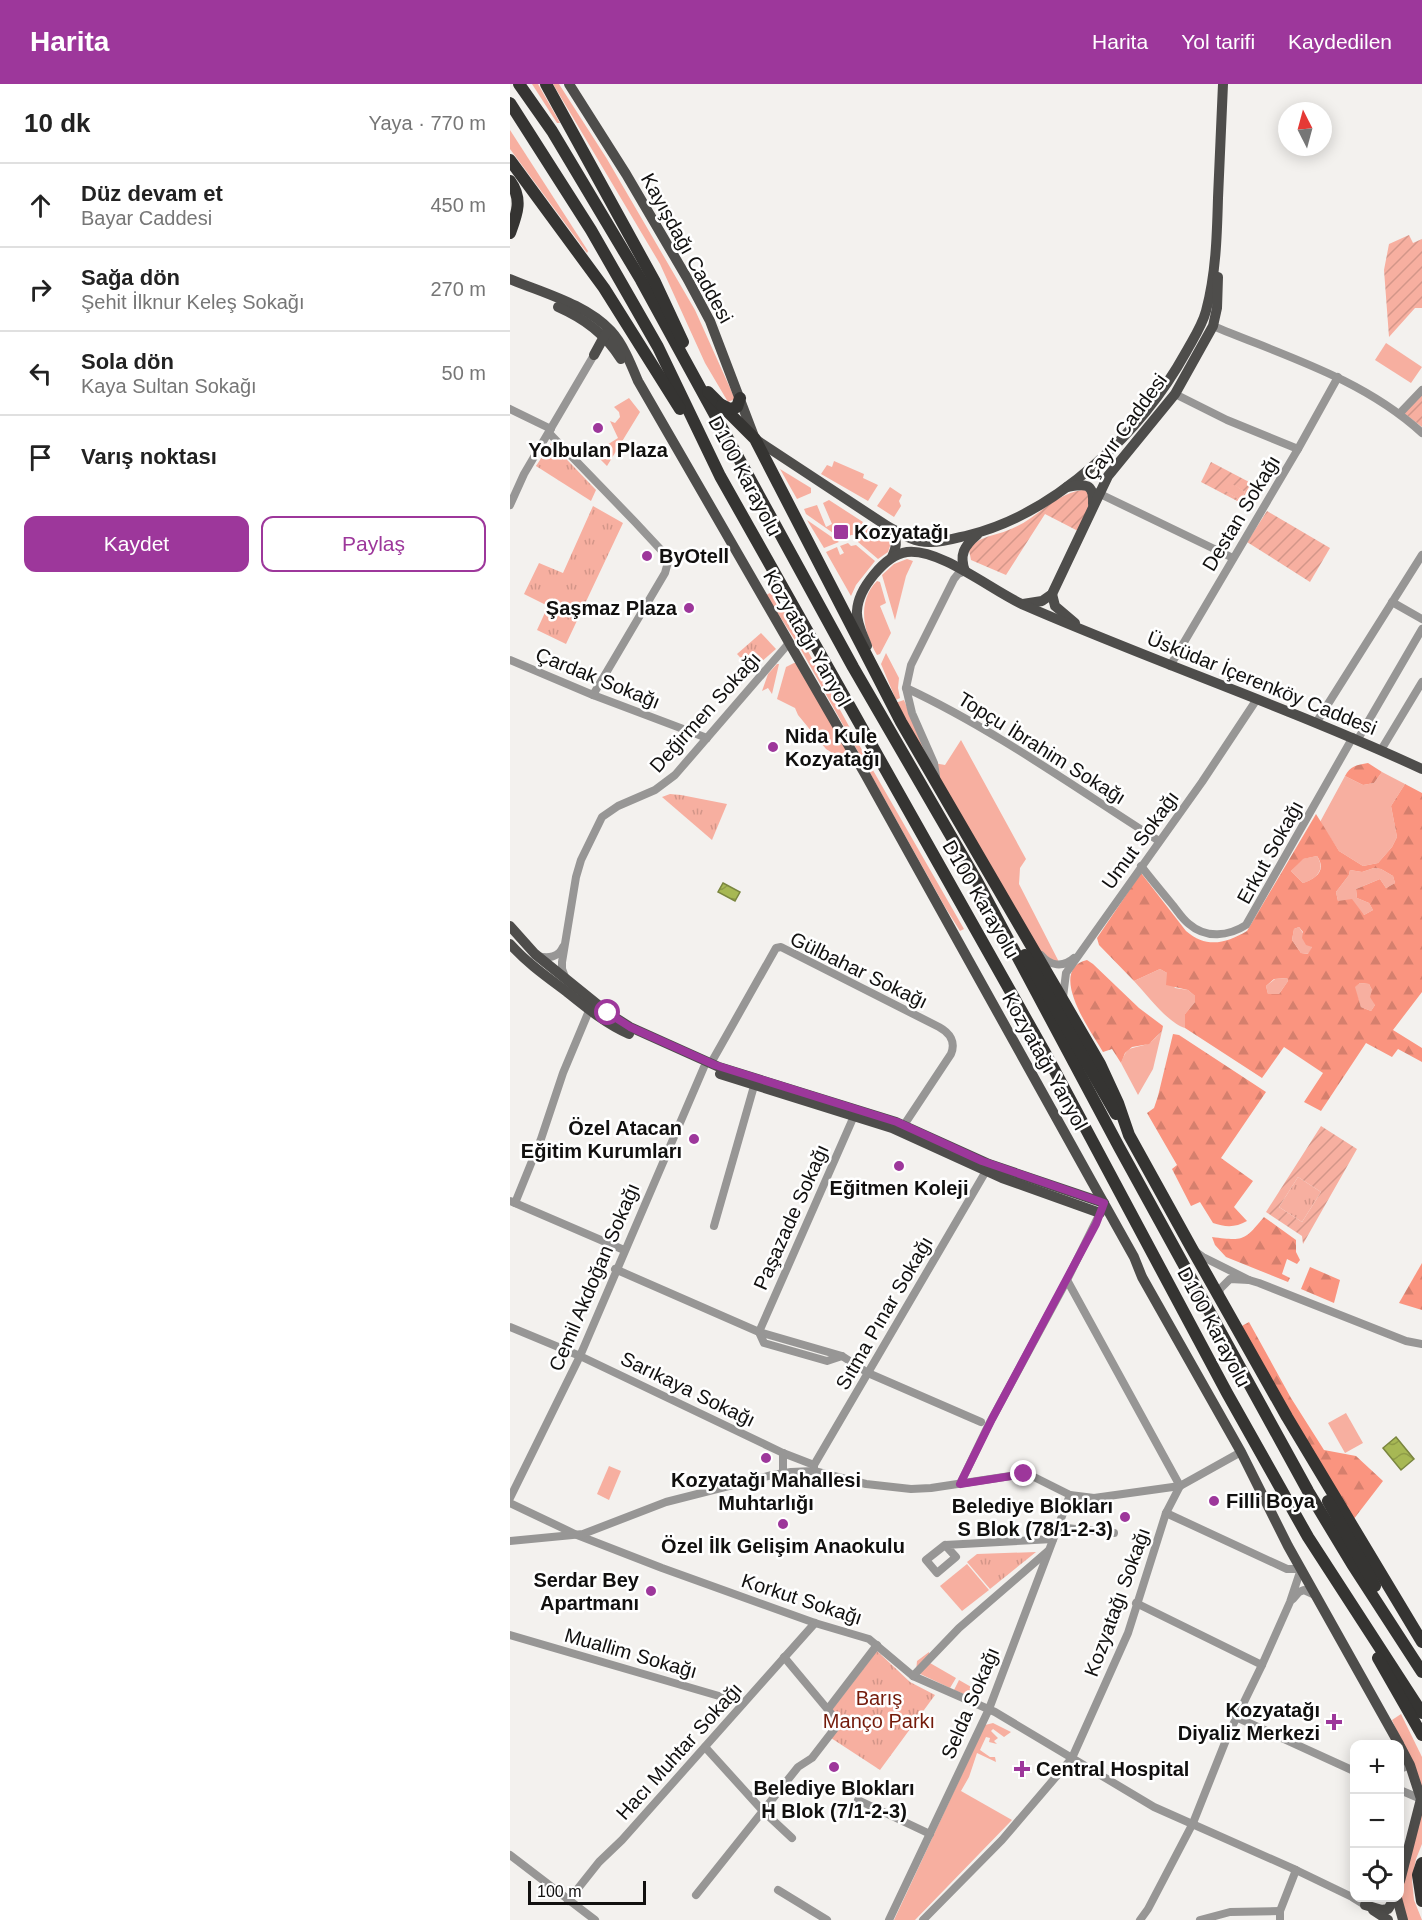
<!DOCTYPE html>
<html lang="tr">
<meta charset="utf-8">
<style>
:root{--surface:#fff;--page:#f6f6f6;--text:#222;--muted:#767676;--line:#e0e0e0;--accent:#9d379b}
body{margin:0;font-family:Arial,sans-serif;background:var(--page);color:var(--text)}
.controls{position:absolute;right:18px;bottom:18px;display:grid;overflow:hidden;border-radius:12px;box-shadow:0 3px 15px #0003}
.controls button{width:54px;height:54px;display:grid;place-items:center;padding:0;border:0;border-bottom:2px solid var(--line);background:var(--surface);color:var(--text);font:30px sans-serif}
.compass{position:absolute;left:768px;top:18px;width:54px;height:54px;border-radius:50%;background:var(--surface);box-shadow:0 3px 15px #0003;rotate:354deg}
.scale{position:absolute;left:18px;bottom:15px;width:118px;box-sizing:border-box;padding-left:6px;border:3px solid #11100f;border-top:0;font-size:16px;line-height:21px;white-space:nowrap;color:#11100f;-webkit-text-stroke:4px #fff;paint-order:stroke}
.stop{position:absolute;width:18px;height:18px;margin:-14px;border:4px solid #9d379b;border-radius:50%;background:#fff}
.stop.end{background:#9d379b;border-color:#fff;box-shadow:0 2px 6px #0008}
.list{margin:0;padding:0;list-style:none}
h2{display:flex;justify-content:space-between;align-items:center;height:78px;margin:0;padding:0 24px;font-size:26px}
h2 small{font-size:20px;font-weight:400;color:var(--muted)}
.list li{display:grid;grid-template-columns:39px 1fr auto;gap:18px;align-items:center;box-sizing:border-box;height:84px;padding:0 24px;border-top:2px solid var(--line)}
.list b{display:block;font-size:22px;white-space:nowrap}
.list p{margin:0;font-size:20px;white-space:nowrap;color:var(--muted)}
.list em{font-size:20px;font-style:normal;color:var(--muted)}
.actions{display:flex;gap:12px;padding:18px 24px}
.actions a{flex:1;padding:14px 0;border:2px solid var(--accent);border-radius:12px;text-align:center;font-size:21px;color:var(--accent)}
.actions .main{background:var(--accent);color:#fff}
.icon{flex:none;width:33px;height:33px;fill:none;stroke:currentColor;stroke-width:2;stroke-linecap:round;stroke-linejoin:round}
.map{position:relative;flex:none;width:912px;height:1836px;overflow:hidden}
header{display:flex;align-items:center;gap:36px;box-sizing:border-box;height:84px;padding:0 30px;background:var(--accent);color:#fff}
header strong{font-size:28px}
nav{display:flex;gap:33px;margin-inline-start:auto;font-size:21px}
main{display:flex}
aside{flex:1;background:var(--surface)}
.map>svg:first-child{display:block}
</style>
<header>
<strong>Harita</strong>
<nav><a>Harita</a><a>Yol tarifi</a><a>Kaydedilen</a></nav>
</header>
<main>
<aside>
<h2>10 dk<small>Yaya · 770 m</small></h2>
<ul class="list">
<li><svg class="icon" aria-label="ahead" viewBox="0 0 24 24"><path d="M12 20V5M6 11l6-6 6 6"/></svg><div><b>Düz devam et</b><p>Bayar Caddesi</p></div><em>450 m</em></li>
<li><svg class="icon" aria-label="right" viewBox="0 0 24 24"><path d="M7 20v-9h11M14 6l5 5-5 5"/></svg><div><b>Sağa dön</b><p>Şehit İlknur Keleş Sokağı</p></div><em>270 m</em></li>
<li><svg class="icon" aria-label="left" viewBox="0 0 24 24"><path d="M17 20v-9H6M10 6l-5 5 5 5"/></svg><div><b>Sola dön</b><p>Kaya Sultan Sokağı</p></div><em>50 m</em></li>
<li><svg class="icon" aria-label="arrive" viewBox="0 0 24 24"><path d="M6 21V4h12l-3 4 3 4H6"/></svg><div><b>Varış noktası</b></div></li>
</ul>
<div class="actions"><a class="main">Kaydet</a><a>Paylaş</a></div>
</aside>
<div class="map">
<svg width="912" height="1836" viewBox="0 0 912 1836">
<defs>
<pattern id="forest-firs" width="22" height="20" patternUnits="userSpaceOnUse" patternTransform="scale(1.5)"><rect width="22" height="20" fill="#fa947f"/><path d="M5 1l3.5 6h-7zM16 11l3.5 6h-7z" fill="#d57f6d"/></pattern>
<pattern id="park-tufts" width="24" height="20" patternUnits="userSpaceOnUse" patternTransform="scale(1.5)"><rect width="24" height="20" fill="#f7afa0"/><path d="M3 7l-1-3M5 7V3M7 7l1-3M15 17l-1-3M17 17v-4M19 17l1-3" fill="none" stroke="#d39689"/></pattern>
<pattern id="garden-furrows" width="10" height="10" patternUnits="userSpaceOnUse" patternTransform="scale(1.5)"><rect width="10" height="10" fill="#f7afa0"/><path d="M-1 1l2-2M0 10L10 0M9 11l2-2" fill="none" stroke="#d39689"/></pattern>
<pattern id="water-waves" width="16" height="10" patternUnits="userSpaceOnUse" patternTransform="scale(1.5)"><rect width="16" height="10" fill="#a7b854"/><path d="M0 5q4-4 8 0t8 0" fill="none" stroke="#8f9d48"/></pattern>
</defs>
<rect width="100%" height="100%" fill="#f3f1ee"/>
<g fill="#f7afa0">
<path d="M22 0H28L50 39H47Z"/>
<path d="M43 0H49L97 75 185 226 225 315 218 318 195 279 150 180Z"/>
<path d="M0 46 78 167 77 169 0 65Z"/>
<path d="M876 259 912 283 901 299 865 276Z"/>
<path d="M119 314 130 328 97 382 84 369 108 354 100 337 105 339 110 333 109 328 104 323Z"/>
<path d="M324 377 354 390 353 394 368 401 358 417 311 390 317 381 322 383Z"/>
<path d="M270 385 301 404V409L287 415Z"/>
<path d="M719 397 735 408 730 416 713 406Z"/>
<path d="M380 403 392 411 389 417 391 422 384 433 367 422Z"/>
<path d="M319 416 353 438 345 451H341L333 456 296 430 294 425 307 421 316 443 322 440 313 419Z"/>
<path d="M297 436 329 458 314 464Z"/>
<path d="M356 440 377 453 381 459 378 468 368 475 348 458V454Z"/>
<path d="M338 459 341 462 346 461 365 477 346 501 341 512 316 468 327 463 330 471 334 469 330 462Z"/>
<path d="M397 475 403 477 396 492 385 536 372 491 384 480Z"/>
<path d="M367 497 370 498 376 519 370 522 381 549 370 570 367 571C354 549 346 518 367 497Z"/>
<path d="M262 508 276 527 364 688 454 845 450 847 435 823 290 564 256 511Z"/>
<path d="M376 569 389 594 388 604 390 614 386 616 371 580Z"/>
<path d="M284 579H286L339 671 331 682 327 683 321 668 316 665 288 631 285 624 267 615 276 583Z"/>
<path d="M267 580H269L262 610 258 604 252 607 258 590Z"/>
<path d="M394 616 418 676 385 619Z"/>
<path d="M451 656 516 775 510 784 509 800 549 878 536 877 427 700 424 679 435 681Z"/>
<path d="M872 688 895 700 881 722 887 753 882 763 868 779 853 782 829 767 810 738 835 692 853 701 864 699Z"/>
<path d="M807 772C816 786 806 795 793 799L781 787 792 775Z"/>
<path d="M864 784 871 785 883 792 885 799 876 804 870 795 846 805 847 814 859 819 863 826 854 831 828 817 826 808 839 791 840 786 852 788Z"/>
<path d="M789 843 802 863 799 870 791 869 782 856 784 845Z"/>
<path d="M650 885 657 889 665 904 678 906 685 912V918L675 930V944C658 939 637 911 624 897Z"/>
<path d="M777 894 778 897 769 910H758L756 902 765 895Z"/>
<path d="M850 899 859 900 862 906 865 921 861 927 851 923 844 903Z"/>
<path d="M652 947 643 985 628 1011 611 979C618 960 621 966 637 960 643 958 648 951 652 947Z"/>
<path d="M836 1329 853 1359 835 1369 818 1339Z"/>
<path d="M99 1382 111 1387 99 1416 87 1410Z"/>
<path d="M457 1480 479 1506 452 1527 430 1502Z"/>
<path d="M419 1568 420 1579 446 1594 440 1604 406 1588 407 1577Z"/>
<path d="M449 1596 463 1604 472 1603 466 1615 444 1606Z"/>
<path d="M891 1630 912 1673V1704L882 1636Z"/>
<path d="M483 1639 501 1648 494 1653 483 1645 481 1647 488 1654 484 1657 487 1660 479 1658 480 1654 476 1653 470 1666 480 1673H485L486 1678 467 1669 459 1693 451 1707 502 1736 405 1836H384L475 1641Z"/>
<path d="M912 1724V1760L906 1775 902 1796 904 1816 912 1836H895L889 1814Z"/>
</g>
<g fill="url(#forest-firs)" fill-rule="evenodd">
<path d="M858 679 872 688 864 699 853 701 835 692C840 682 847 681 858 679Z"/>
<path d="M895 700 912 709V908L883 946 912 964V978L888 965 882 973 856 959 811 1027 794 1018 813 989 774 963 752 994 675 944V930L685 918V912L678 906 656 901 657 889 650 885 624 897 589 861 587 854 631 789 676 847C697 865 716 859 737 847L806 730 829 767 853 782 868 779 882 763 887 753 881 722ZM807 772C817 786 806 795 793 799L781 787 793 775ZM864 784 871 785 883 792 885 799 876 804 870 795 846 805 847 814 859 819 863 826 854 831 842 815 828 817 826 808 839 791 840 786 852 788ZM789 843 793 848 792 854 796 861 802 863 798 870 791 869 782 856 784 845ZM777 894 778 897 769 910H758L756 902 764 895ZM850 899 859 900 862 906 860 913 865 921 861 927 851 923 845 903Z"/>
<path d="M577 876 583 880 629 924 653 942 652 947 639 960 622 963 615 969 611 979 602 965 593 968C582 949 536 886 577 876Z"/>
<path d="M663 950 669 951 756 1008 711 1074 743 1097 724 1123 737 1137C725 1144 715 1143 703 1139L690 1118 681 1122 662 1085 667 1081 637 1029 644 1024 648 1012Z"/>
<path d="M754 1133 786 1156V1168L790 1176 787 1180 777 1175 772 1190 780 1194 778 1198 716 1173 705 1161 702 1153C734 1157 734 1157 754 1133Z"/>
<path d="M912 1179V1226L889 1219Z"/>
<path d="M800 1183 830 1196 824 1219 791 1205Z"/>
<path d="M739 1238 781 1314 814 1366 846 1372 873 1397 843 1436 730 1243Z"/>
</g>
<g fill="url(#park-tufts)">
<path d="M41 359 86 406 81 417 26 382Z"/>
<path d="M83 422 113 439 56 560 27 546 38 522 14 510 29 479 53 489Z"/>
<path d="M251 549 266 565 242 586 227 570Z"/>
<path d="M160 710 171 711 217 720 202 756 152 713Z"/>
<path d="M788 1093 811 1108 792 1138 769 1123Z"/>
<path d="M526 1468 480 1505 457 1478 467 1470Z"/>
<path d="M367 1567 400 1598 425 1611 370 1686 321 1654 333 1639 322 1626Z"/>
</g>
<g fill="url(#garden-furrows)" fill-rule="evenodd">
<path d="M899 151 903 159 912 155V224H905L879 253 874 186 879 160Z"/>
<path d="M912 311V343L894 329Z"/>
<path d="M701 378 741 399 731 419 691 398ZM719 398 735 408 730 416 714 406Z"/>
<path d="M572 406 578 407 580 419 568 447 535 430 496 491 461 476 459 466C467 453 483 452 496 447 526 437 541 411 572 406Z"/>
<path d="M757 427 820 464 800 498 737 458Z"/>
<path d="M811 1042 847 1065 793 1160 792 1152 756 1128ZM788 1093 811 1108 792 1138 769 1123Z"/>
</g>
<g fill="url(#water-waves)" stroke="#7a863f" stroke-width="1.5">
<path d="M213 799 230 808 225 817 208 808Z"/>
<path d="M886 1353 904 1375 891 1386 873 1364Z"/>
</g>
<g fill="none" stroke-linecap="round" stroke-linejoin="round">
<g stroke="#979695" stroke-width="8">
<path d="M703 242C775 272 853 295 912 349"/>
<path d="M665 310 717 336 788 365"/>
<path d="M0 325 41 345"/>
<path d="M890 329 912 306"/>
<path d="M39 349 125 438 152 467 158 478 155 489 83 611"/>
<path d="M586 408 723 474"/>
<path d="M0 421 14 390 84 271"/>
<path d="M882 518 912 535"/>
<path d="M0 576 83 611 197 654"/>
<path d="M660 582 788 365 828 293"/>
<path d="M396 604C484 645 567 705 649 757"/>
<path d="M806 639 912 471"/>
<path d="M848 655 912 545"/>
<path d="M871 666 912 598"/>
<path d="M426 692 424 679 402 629 396 604 401 581 444 495 448 490 455 487"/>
<path d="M631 782C641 795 651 807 661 819 667 826 672 835 679 840 696 855 719 852 736 841L843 653"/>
<path d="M531 871C540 882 553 884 564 874"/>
<path d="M28 872C38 875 49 873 53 863"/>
<path d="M55 893 52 885V878L66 793 71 776 92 733 108 722 145 706 165 691 279 559"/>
<path d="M553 913 556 889 692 698 747 615"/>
<path d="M201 979 266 864 271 863 429 943C440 949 446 958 441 970L394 1041"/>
<path d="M0 1117 114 1166"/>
<path d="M5 1119 31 1055 53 989 81 922"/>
<path d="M204 1142 244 1002"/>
<path d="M686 1168 693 1173 739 1196 720 1195 710 1205 709 1211"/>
<path d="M105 1185 249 1248 332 1272 358 1289 471 1338"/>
<path d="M557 1196 670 1402"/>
<path d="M739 1196 749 1199 896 1257 912 1260"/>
<path d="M0 1243 70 1272 273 1369 304 1381"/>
<path d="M332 1272 317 1277 254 1259 249 1248 344 1032"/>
<path d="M273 1369V1389"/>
<path d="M304 1387V1381L476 1087"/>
<path d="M450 1400 478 1342 557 1196 590 1129"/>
<path d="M0 1414 70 1272 194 983"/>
<path d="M0 1419 67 1451 152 1484 305 1539 359 1555 403 1592 485 1628 644 1723 786 1786 842 1813 855 1821"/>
<path d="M547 1443 604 1449"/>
<path d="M0 1457 73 1450 156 1418 262 1391 281 1388 304 1387 356 1400 401 1405 421 1404 514 1390 522 1392 560 1411 584 1414 670 1402 731 1368"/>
<path d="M435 1461 416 1476 427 1489 446 1473 435 1461 543 1455"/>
<path d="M783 1515 789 1508 794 1506 805 1511"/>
<path d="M626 1519 752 1581"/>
<path d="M0 1551 233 1619"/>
<path d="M403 1592 449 1544 538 1467"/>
<path d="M318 1625 367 1561"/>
<path d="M726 1633 844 1687"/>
<path d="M195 1663 253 1727 282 1754"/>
<path d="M890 1685 900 1681"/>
<path d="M890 1706 911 1715"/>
<path d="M348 1716 420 1750"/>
<path d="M0 1771 85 1836"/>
<path d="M268 1806 317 1836"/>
<path d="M186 1811 288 1683 302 1674 329 1639 274 1573"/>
<path d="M58 1817 89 1778 112 1756 305 1539"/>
<path d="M379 1836 479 1625 560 1411"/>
<path d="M413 1836 492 1756 562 1674 618 1549 656 1429 670 1402"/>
<path d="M630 1836 638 1825 683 1739 718 1651 752 1581 780 1518 791 1485H777L656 1429"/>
<path d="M690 1836 720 1828 770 1827"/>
<path d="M770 1836V1827L786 1786"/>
</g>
<g stroke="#4e4d4b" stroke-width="10">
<path d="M59 0 116 90 177 194 200 237 245 355 377 442C390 449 403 458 419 458 431 459 446 454 459 451 548 429 633 346 676 268 683 255 692 242 696 227 706 190 707 151 708 114 710 76 711 38 713 0"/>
<path d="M0 195C33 209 76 220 101 247 113 260 121 280 128 297L355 690 582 1098 624 1173 632 1193 731 1368 778 1462 889 1660"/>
<path d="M48 223C75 235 95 250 111 275"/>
<path d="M84 271 96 249"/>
<path d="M557 403C575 400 584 398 583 420"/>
<path d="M379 444C387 455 388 460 382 473"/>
<path d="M455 487C449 471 454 462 467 451"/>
<path d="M542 510 545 522 565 539"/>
<path d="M513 520 532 517 542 510 598 392 665 310 703 242 707 224 708 193"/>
<path d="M357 562C353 551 346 539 347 527 348 505 375 471 397 468 431 464 485 509 516 522 647 579 783 625 912 685"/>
<path d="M0 842 25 870 98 929 120 943 209 983 386 1038 479 1080 594 1119"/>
<path d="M0 860C17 879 37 893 57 908 77 924 96 940 119 950"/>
<path d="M210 990 382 1044 492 1094 590 1129"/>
<path d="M890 1662 900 1681 911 1715 890 1797"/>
<path d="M887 1814 893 1836"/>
<path d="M855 1821 872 1826 878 1825 885 1814"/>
<path d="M863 1826 878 1836"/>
</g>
<g stroke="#353432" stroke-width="12">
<path d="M9 0 42 47 131 196 343 583 467 797 609 1063 798 1407 842 1480 912 1588"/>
<path d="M36 0 145 198 173 258"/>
<path d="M0 19 81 146 148 263 210 392 538 974 717 1309 798 1453 912 1629"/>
<path d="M0 76 94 204 170 325"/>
<path d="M0 97C13 115 7 130 0 149"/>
<path d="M198 308 245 355 391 638 590 980 608 1019 619 1051 681 1163 777 1333 912 1558"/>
<path d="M212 321 220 325 227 323 230 314"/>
<path d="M515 871 606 1030"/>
<path d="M818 1417 865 1502"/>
<path d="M868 1574 912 1651"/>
<path d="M912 1779 908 1791 912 1817"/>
</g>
</g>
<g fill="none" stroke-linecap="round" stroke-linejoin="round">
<path stroke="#9d379b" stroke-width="8" d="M98 929 120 943 205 981 387 1038 472 1077 594 1119 586 1140 482 1335 450 1400 514 1390"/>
</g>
<g fill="#9d379b" stroke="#fff" stroke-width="2">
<circle cx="88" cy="344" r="6"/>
<rect x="323" y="440" width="16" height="16" rx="3"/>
<circle cx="137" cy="472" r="6"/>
<circle cx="179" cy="524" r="6"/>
<circle cx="263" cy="663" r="6"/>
<circle cx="184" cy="1055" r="6"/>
<circle cx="389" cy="1082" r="6"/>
<circle cx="256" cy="1374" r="6"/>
<circle cx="704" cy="1417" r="6"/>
<circle cx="615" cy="1433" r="6"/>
<circle cx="273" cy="1440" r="6"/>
<circle cx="141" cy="1507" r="6"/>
<path d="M821 1629h6v6h6v6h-6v6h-6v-6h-6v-6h6z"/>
<circle cx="324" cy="1683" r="6"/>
<path d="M509 1676h6v6h6v6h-6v6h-6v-6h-6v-6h6z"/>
</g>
<g text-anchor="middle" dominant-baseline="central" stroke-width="5" stroke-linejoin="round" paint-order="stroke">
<g font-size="20" fill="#11100f" stroke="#fff">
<text transform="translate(177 164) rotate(61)">Kayışdağı Caddesi</text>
<text transform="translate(615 343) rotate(-54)">Çayır Caddesi</text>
<text transform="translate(235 392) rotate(62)">D100 Karayolu</text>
<text transform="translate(731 429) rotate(-59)">Destan Sokağı</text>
<text transform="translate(297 554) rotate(60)">Kozyatağı Yanyol</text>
<text transform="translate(88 594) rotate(22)">Çardak Sokağı</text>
<text transform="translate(752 599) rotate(22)">Üsküdar İçerenköy Caddesi</text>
<text transform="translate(195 628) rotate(-48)">Değirmen Sokağı</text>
<text transform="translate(532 664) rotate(32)">Topçu İbrahim Sokağı</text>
<text transform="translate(630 756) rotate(-54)">Umut Sokağı</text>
<text transform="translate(760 768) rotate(-61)">Erkut Sokağı</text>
<text transform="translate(471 815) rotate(60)">D100 Karayolu</text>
<text transform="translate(349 886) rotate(26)">Gülbahar Sokağı</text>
<text transform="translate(535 977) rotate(61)">Kozyatağı Yanyol</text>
<text transform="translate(281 1133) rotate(-66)">Paşazade Sokağı</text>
<text transform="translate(84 1193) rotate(-67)">Cemil Akdoğan Sokağı</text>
<text transform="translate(374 1229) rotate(-60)">Sıtma Pınar Sokağı</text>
<text transform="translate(704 1243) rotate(62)">D100 Karayolu</text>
<text transform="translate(178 1305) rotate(26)">Sarıkaya Sokağı</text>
<text transform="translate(292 1515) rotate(18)">Korkut Sokağı</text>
<text transform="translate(607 1518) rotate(-70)">Kozyatağı Sokağı</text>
<text transform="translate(121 1569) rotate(16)">Muallim Sokağı</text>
<text transform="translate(460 1619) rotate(-67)">Selda Sokağı</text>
<text transform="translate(169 1667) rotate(-48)">Hacı Muhtar Sokağı</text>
</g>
<g font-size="20" font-weight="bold" fill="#11100f" stroke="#fff">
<text x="88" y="366">Yolbulan Plaza</text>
<text x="344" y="448" text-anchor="start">Kozyatağı</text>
<text x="149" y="472" text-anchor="start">ByOtell</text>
<text x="167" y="524" text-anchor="end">Şaşmaz Plaza</text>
<text x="275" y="652" text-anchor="start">Nida Kule<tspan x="275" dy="23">Kozyatağı</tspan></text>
<text x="172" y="1044" text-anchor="end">Özel Atacan<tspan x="172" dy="23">Eğitim Kurumları</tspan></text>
<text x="389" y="1104">Eğitmen Koleji</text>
<text x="256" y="1396">Kozyatağı Mahallesi<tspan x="256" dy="23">Muhtarlığı</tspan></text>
<text x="716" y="1417" text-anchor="start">Filli Boya</text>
<text x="603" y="1422" text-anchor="end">Belediye Blokları<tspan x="603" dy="23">S Blok (78/1-2-3)</tspan></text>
<text x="273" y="1462">Özel İlk Gelişim Anaokulu</text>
<text x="129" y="1496" text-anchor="end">Serdar Bey<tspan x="129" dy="23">Apartmanı</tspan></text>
<text x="810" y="1626" text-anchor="end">Kozyatağı<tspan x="810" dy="23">Diyaliz Merkezi</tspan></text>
<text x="526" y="1685" text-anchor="start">Central Hospital</text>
<text x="324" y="1704">Belediye Blokları<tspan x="324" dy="23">H Blok (7/1-2-3)</tspan></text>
</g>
<g font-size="20" fill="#741b0b" stroke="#fff">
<text x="369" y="1614">Barış<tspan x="369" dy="23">Manço Parkı</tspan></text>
</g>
</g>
</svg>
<div class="controls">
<button>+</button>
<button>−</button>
<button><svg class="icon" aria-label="locate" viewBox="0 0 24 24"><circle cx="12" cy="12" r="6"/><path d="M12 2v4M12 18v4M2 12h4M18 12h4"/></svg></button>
</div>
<svg class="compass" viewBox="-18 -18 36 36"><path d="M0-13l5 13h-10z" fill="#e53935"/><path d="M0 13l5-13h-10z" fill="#767676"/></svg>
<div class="scale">100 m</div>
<div class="stop" style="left:98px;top:929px"></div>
<div class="stop end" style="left:514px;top:1390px"></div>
</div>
</main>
